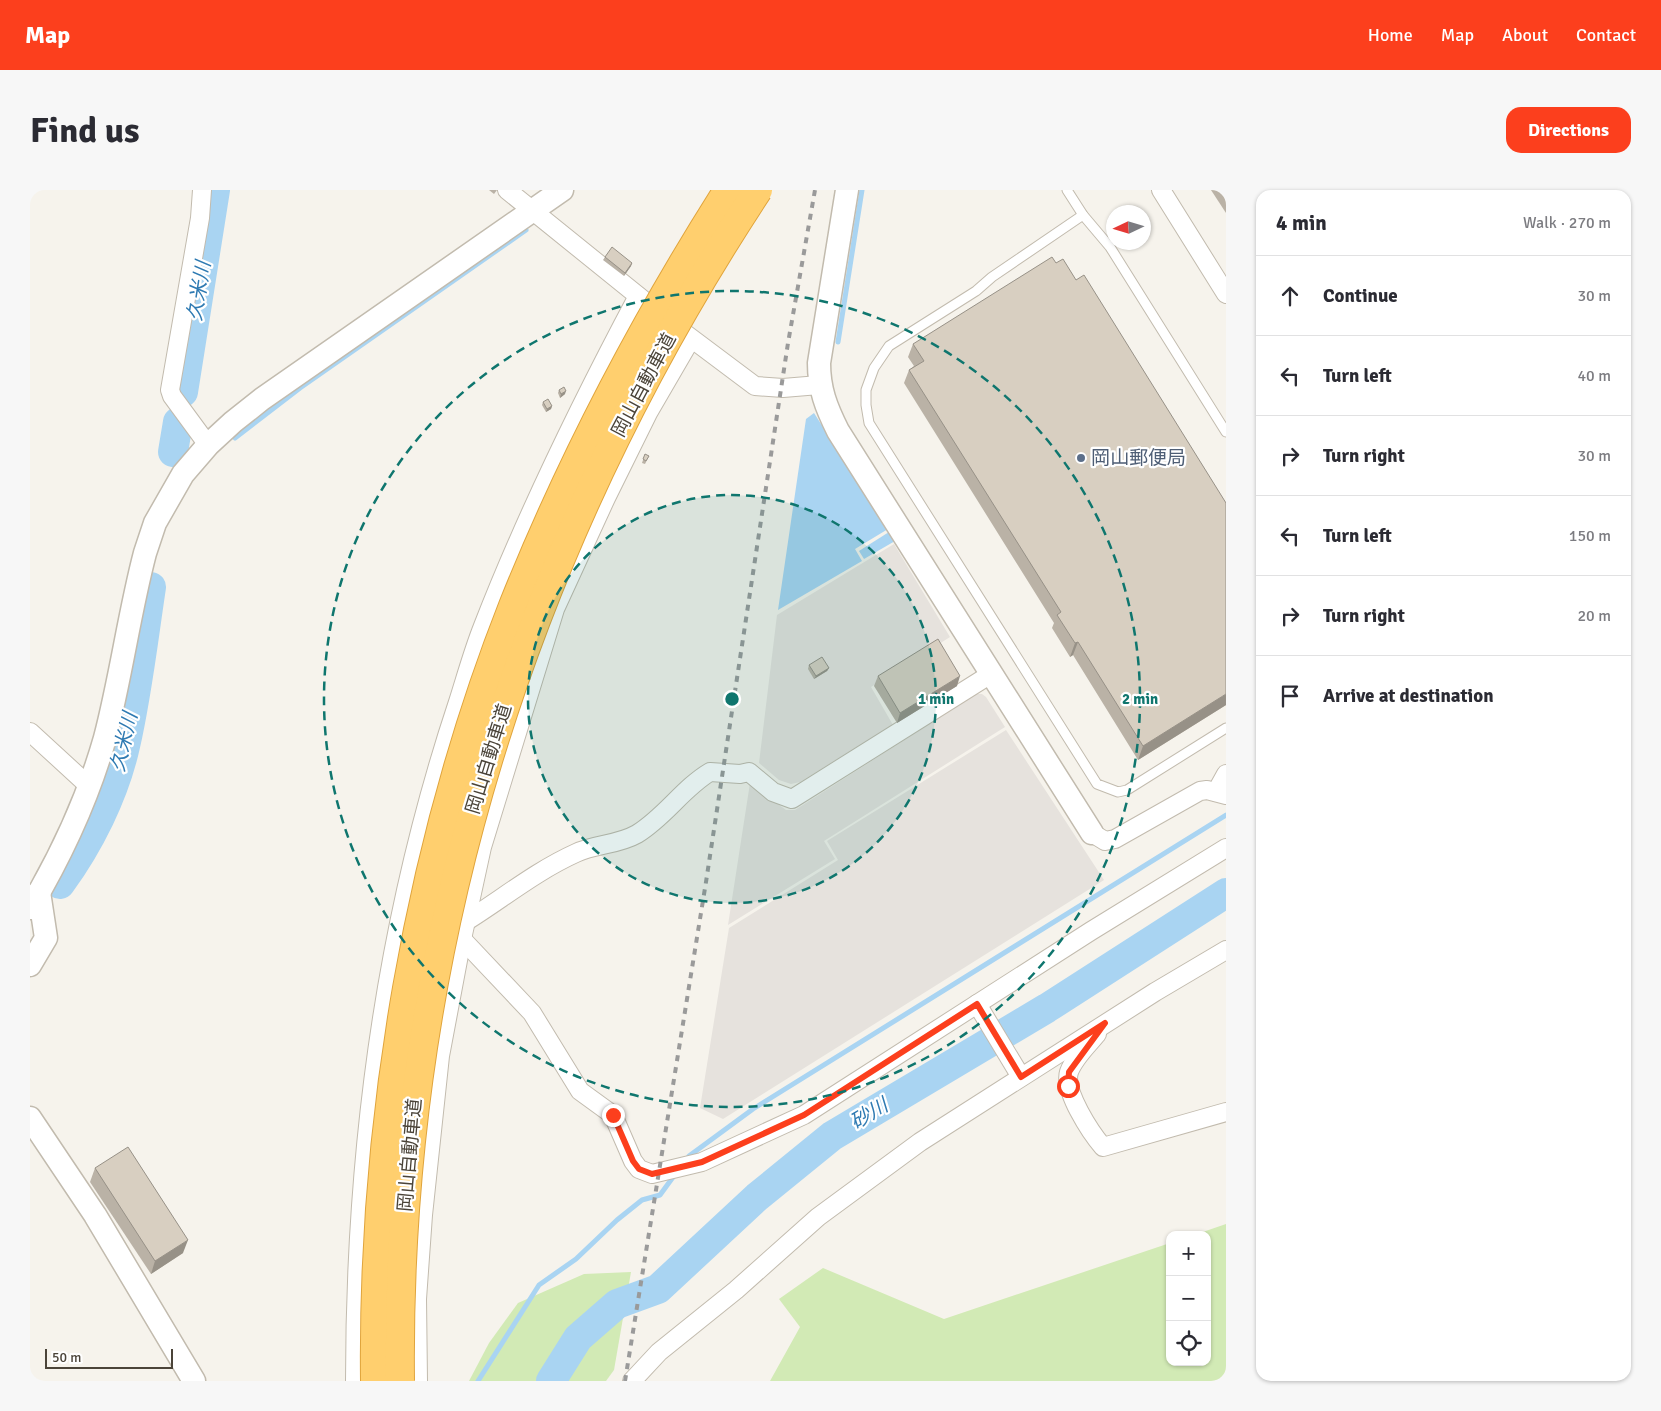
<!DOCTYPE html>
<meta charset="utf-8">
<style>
:root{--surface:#fff;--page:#f7f7f7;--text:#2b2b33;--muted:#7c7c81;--line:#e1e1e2;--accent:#fc3f1d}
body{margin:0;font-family:Signika,"Noto Sans JP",sans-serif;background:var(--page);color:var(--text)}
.controls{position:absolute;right:15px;bottom:15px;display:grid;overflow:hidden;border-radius:10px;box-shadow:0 1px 4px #0004}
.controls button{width:45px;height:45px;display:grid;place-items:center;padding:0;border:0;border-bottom:1px solid var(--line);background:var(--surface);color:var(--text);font:25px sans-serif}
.compass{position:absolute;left:1076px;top:15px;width:45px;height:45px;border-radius:50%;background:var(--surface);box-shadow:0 1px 4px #0004;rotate:266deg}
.scale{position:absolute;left:15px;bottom:12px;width:128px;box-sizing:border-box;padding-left:5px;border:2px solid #4b4439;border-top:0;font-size:14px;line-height:18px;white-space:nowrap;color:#4b4439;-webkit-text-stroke:4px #fff;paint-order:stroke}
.stop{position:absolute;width:15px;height:15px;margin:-11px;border:4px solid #fc3f1d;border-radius:50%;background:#fff}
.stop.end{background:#fc3f1d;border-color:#fff;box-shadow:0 1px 5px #0008}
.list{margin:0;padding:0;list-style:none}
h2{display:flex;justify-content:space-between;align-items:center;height:65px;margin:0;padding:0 20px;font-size:21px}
h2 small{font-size:16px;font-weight:400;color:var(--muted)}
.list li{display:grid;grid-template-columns:32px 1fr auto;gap:15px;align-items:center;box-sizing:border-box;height:80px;padding:0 20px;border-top:1px solid var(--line)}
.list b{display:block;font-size:19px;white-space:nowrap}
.list em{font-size:16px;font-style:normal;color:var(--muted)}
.icon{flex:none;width:28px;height:28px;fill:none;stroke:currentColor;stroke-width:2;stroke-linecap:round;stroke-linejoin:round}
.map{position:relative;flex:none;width:1196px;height:1191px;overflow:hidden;border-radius:15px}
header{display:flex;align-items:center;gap:30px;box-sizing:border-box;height:70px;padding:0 25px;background:var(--accent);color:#fff}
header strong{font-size:24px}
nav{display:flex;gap:28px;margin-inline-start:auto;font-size:18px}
.intro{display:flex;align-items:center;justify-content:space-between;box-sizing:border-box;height:120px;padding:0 30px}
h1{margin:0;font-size:35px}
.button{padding:12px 22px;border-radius:15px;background:var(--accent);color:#fff;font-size:18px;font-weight:700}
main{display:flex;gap:30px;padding:0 30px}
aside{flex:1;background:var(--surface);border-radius:15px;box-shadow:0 1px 4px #0004}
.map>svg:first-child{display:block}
</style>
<header>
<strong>Map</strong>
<nav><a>Home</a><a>Map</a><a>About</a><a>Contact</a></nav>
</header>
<div class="intro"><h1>Find us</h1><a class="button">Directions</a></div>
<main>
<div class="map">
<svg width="1196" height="1191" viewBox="0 0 1196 1191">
<rect width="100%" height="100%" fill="#f6f3ec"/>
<g fill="#e6e2dd">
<path d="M864 354 920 447 841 497 863 535 770 592 761 594 749 590 729 573 747 425Z"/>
<path d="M946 504H952L956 507 975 537 794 651 805 669 698 735 720 593 756 620H765Z"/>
<path d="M976 540 1074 690 693 929 670 918 699 738 808 670 797 651Z"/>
</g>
<g fill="#d2eab5">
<path d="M1196 1034V1191H740L770 1137 749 1109 793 1078 914 1129 1140 1053V1172H1177V1045H1164Z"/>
<path d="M601 1082 584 1180 576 1191H439L459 1153 488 1113 554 1084Z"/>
</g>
<g fill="#a9d4f2">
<path d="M784 223 858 339 825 359 832 371 748 420 776 229Z"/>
<path d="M859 342 865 351 834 369 829 361Z"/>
</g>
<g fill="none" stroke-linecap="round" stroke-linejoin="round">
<g stroke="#a9d4f2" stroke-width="5">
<path d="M808 152 832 0"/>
<path d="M205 248 270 198 496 40"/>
<path d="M659 966 723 919 1196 625"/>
<path d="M448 1191 509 1095 546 1069 587 1030 612 1010 630 1005 646 983"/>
</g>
<g stroke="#a9d4f2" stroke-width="30">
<path d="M153 202 185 0"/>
<path d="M143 262 148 232"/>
<path d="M30 694C59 654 84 605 95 556 107 504 113 450 121 397"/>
<path d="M521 1191 548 1148 587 1114 628 1099 727 1007 802 946 1017 818 1196 703"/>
</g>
<defs>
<g id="service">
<path d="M1037 0 1053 25 1080 57 1196 242"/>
<path d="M1053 25 962 87 946 101 859 156 844 178 836 200V215L839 233 1067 594 1088 602 1097 600 1196 538"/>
</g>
<g id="minor">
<path d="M172 0 170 28 140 200 142 206 178 255"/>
<path d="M477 0 617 113"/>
<path d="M1131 0 1196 104"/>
<path d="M653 142 725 196 753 198 789 195"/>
<path d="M0 542 59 596"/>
<path d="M1186 602 1196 584"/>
<path d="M1062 643 1075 651 1085 649 1170 601 1177 600 1196 605"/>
<path d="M435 732C472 709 506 681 546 663 565 654 588 655 607 644 635 627 653 598 680 582L710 584 719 582 743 602 762 609 961 484"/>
<path d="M432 749 502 823 550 901 583 925 603 971 609 979 622 984 672 972 774 925 1061 741 1196 658"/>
<path d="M947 814 991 887"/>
<path d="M1067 844C1058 855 1044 868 1039 882 1033 901 1061 943 1073 957L1196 922"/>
<path d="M325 1191C325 961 355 731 428 512 436 487 443 461 453 436 497 323 551 213 608 106"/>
<path d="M388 1191 387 1109 393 1025 410 866 432 749 452 657 525 419 576 308 618 223 661 149"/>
<path d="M602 1191 629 1162 706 1100 788 1027 890 952 1125 802 1196 760"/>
</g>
<g id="tertiary">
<path d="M817 0 789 173C789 199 796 217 808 241L1062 643"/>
<path d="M0 718C32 664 58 608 75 548 91 487 99 424 115 363L125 333 153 284 178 255 203 232 232 209 532 0"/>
<path d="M0 775 16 748 9 702"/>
<path d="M0 928 65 1025 164 1191"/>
</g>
</defs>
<use href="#service" stroke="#c2bbae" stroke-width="11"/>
<use href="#minor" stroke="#c2bbae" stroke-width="20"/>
<use href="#tertiary" stroke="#c2bbae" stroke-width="25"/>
<use href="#service" stroke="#fff" stroke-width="9"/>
<use href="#minor" stroke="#fff" stroke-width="18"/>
<use href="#tertiary" stroke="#fff" stroke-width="22"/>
<path stroke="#9a9a9a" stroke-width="4" stroke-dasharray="6 6" stroke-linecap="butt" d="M595 1191 676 692 758 153 785 0"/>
<defs>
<g id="motorway-bridge">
<path d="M345 1191C342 932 388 657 483 416 541 271 614 132 698 0"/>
<path d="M370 1191C365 761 492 358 728 0"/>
</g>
</defs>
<use href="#motorway-bridge" stroke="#e0a43c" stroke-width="30" stroke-linecap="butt"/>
<use href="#motorway-bridge" stroke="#ffcf6e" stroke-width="28"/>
</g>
<g fill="#bab2a6">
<path d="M459 0H467L464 4Z"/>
<path d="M1181 0H1196V23Z"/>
<path d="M575 67 602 73 601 76 594 86 573 70Z"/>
<path d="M883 154 1196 515 1108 570 1043 465 1040 467 1022 438 1024 433 874 193 879 180 884 176 878 167Z"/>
<path d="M529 200 535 204 530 208 528 203Z"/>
<path d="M513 212 522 216 521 219 516 222 512 215Z"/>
<path d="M615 264 619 266 615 274 612 273Z"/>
<path d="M779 475 799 478 797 481 784 489 778 479Z"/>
<path d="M848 486 927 496 867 533 844 496Z"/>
<path d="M65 978 153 1063 121 1084 60 992Z"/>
</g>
<g fill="#979187">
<path d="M602 73 601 76 594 86 595 83Z"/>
<path d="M536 201 535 204 530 208 531 204Z"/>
<path d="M522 216 521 219 516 222 517 219Z"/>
<path d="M1048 452 1043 465 1040 467 1045 453Z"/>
<path d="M799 478 797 481 784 489 786 486Z"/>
<path d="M930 486 927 496 867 533 870 523Z"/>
<path d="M1196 504V515L1108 570 1113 556Z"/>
<path d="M158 1050 153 1063 121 1084 125 1071Z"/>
</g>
<g fill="#d8cfc1" stroke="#979187">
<path d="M582 57 602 73 595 83 575 67Z"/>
<path d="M1022 67 1026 73 1033 69 1046 90 1054 85 1196 313V504L1113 556 1048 452 1045 453 1027 425 1031 422 879 180 894 171 883 154Z"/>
<path d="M534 197 536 201 531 204 529 200Z"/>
<path d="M518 209 522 216 517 219 513 212Z"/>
<path d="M615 264 619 266 616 271 613 269Z"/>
<path d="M908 449 930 486 870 523 848 486Z"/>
<path d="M792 467 799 478 786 486 779 475Z"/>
<path d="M98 957 158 1050 125 1071 65 978Z"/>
</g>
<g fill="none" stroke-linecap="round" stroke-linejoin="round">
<path stroke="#fc3f1d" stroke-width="6" d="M583 925 603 971 609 979 622 984 672 972 774 925 947 814 991 887 1075 833 1039 882 1038 896"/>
</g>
<circle cx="702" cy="509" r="204" fill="#0f766e" fill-opacity=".12"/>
<g fill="none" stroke="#0f766e" stroke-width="2.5" stroke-dasharray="9 6">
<circle cx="702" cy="509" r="204"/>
<circle cx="702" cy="509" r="408"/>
</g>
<circle fill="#5c6f8a" stroke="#fff" stroke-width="2" cx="1051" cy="268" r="5"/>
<g text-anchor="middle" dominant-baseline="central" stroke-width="4.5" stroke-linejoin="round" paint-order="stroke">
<g font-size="19" fill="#4b4439" stroke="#fff">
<text transform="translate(614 195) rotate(-62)">岡山自動車道</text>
<text transform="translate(459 569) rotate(-73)">岡山自動車道</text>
<text transform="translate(380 965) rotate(-85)">岡山自動車道</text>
</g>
<g font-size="19" fill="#4e5e75" stroke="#fff" text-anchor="start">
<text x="1061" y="268">岡山郵便局</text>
</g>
<g font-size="20" font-style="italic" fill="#2e7ab2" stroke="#fff">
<text transform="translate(169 101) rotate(-81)">久米川</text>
<text transform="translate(94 552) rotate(-77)">久米川</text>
<text transform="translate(839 924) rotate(-31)">砂川</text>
</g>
</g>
<circle cx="702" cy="509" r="8" fill="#0f766e" stroke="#fff" stroke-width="2.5"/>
<g font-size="15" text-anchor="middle" font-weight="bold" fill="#0f766e" stroke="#fff" stroke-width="4.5" stroke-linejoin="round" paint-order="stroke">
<text x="906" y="514">1 min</text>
<text x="1110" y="514">2 min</text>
</g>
</svg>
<div class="controls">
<button>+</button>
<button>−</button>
<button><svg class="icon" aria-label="locate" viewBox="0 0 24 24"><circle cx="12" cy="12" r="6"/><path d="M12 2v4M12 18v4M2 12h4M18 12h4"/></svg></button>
</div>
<svg class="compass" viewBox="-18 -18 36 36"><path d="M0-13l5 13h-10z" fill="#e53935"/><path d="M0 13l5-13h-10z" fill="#7c7c81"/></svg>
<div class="scale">50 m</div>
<div class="stop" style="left:1038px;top:896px"></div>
<div class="stop end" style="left:583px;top:925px"></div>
</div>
<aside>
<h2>4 min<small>Walk · 270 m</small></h2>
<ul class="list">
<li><svg class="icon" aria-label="ahead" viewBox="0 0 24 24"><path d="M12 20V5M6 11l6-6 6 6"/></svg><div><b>Continue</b></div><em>30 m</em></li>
<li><svg class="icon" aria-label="left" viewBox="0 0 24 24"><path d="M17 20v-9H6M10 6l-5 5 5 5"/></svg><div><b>Turn left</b></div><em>40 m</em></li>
<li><svg class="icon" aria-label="right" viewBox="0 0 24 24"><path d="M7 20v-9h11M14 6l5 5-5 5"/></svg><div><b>Turn right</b></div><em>30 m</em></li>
<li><svg class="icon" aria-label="left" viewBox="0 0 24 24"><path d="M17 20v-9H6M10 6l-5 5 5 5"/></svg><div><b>Turn left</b></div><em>150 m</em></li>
<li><svg class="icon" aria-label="right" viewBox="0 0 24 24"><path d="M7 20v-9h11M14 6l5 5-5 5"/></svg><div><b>Turn right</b></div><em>20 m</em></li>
<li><svg class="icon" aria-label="arrive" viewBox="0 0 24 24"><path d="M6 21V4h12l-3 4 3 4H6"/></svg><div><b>Arrive at destination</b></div></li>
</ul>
</aside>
</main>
